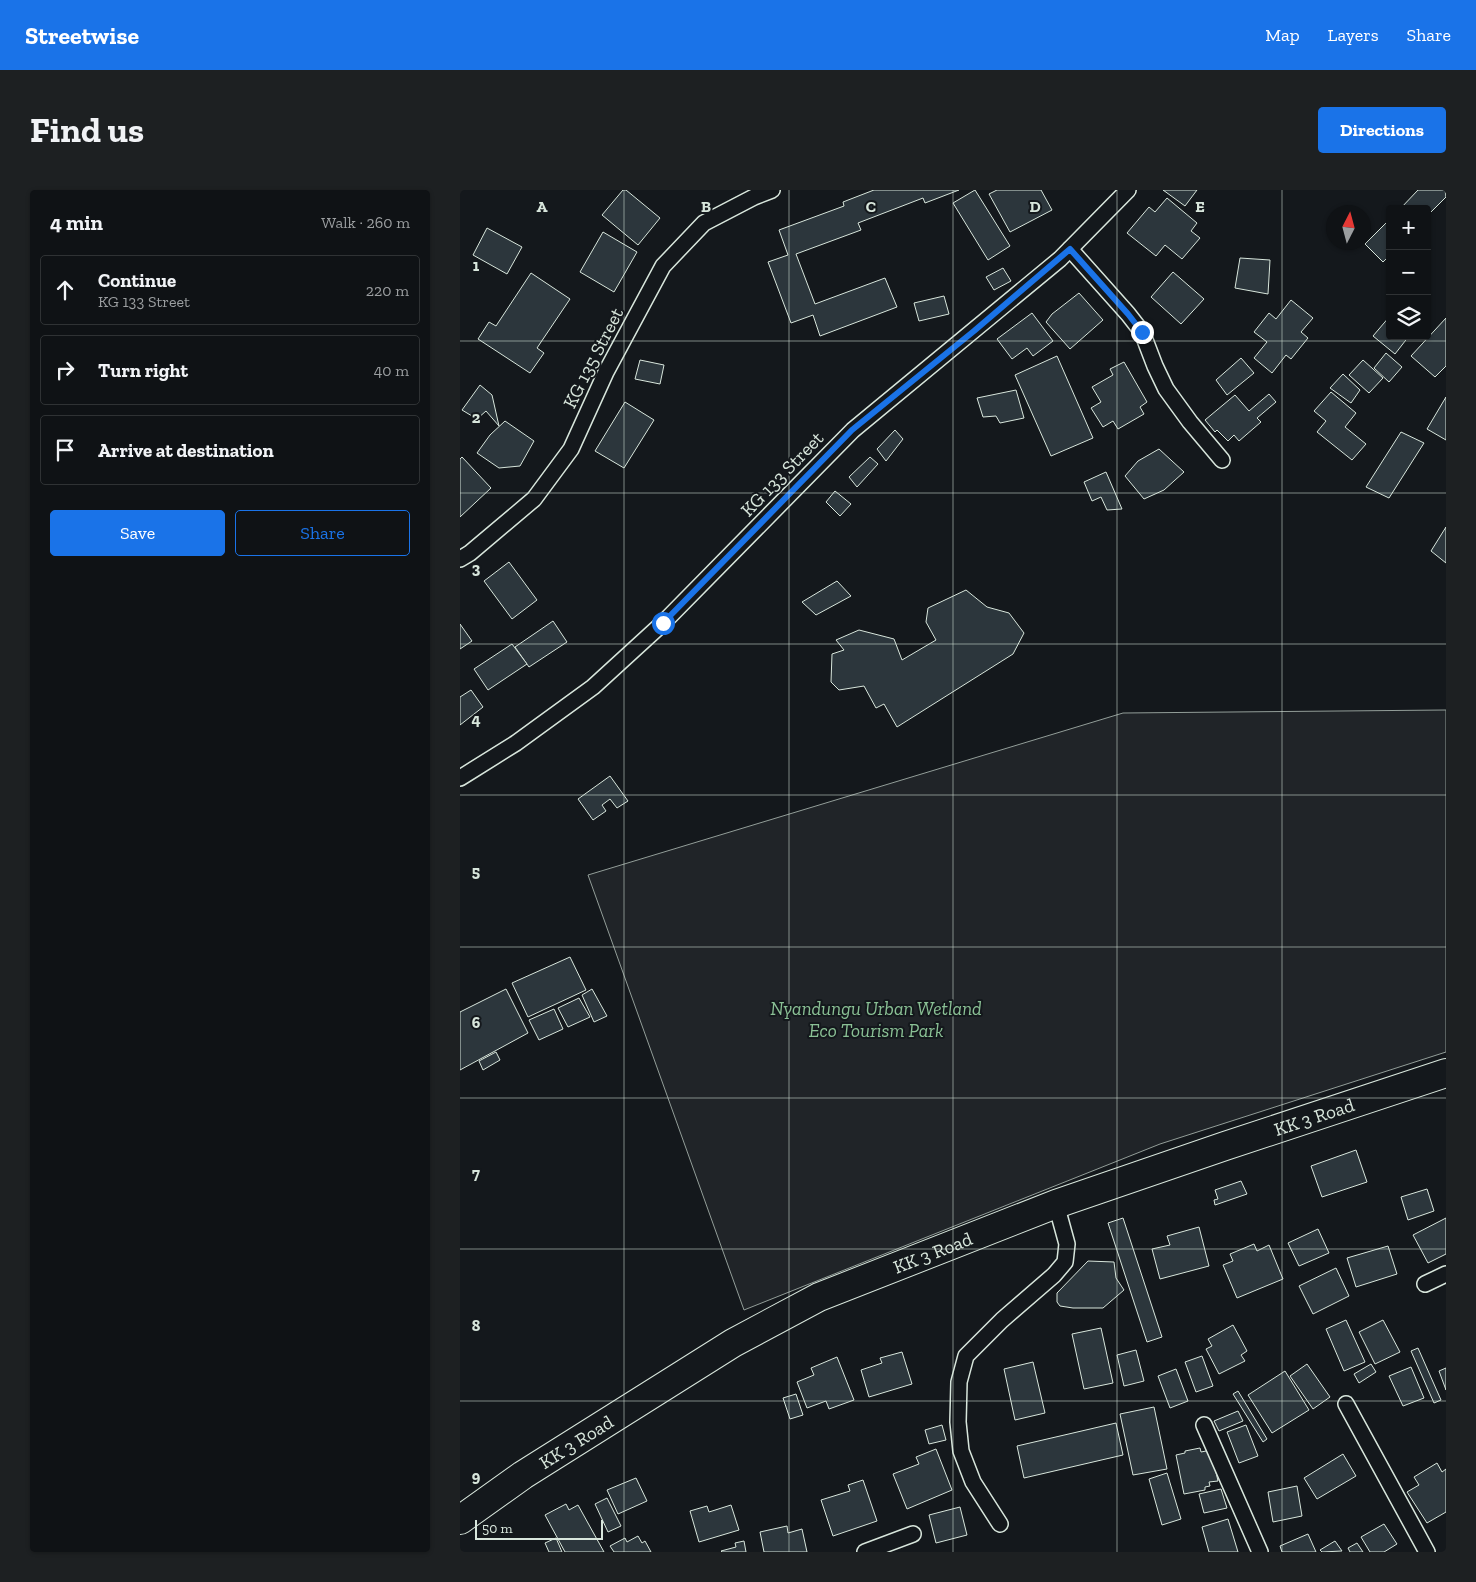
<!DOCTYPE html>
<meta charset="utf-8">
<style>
:root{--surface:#0f1215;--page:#1d2022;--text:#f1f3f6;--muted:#9b9ea0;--line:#2f3234;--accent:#1a73e8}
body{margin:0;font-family:"Zilla Slab",serif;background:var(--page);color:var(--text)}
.controls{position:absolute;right:15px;top:15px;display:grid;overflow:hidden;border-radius:5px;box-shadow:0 1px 4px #0004}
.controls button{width:45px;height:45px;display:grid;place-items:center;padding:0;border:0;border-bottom:1px solid var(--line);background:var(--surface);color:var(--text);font:25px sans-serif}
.compass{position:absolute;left:866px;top:15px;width:45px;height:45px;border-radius:50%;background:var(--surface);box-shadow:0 1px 4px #0004;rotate:6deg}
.scale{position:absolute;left:15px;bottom:12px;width:128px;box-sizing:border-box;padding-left:5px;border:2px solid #d8e6dc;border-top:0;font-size:14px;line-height:18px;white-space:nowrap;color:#d8e6dc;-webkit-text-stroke:4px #14181c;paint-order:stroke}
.stop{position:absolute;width:15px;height:15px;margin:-11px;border:4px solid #1a73e8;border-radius:50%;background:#fff}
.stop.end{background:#1a73e8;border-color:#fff;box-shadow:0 1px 5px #0008}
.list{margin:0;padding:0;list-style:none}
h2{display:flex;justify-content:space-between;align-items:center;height:65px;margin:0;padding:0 20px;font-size:21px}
h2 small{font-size:16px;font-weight:400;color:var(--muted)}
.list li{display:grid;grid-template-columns:32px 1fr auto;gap:15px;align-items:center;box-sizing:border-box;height:70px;margin:0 10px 10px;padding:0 10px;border:1px solid var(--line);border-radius:5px}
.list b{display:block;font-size:19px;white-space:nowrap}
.list p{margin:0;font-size:16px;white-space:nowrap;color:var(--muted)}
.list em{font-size:16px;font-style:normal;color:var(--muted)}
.actions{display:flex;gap:10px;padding:15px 20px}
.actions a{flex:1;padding:11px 0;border:1px solid var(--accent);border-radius:5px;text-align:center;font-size:18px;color:var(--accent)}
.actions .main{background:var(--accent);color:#fff}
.icon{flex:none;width:28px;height:28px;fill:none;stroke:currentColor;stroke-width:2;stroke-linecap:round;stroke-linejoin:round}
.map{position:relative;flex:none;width:986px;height:1362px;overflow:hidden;border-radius:5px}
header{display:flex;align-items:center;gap:30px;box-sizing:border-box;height:70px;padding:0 25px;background:var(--accent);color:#fff}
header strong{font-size:24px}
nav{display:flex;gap:28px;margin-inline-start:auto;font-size:18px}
.intro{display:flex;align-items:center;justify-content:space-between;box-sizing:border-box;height:120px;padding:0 30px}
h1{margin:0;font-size:35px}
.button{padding:12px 22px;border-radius:5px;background:var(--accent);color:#fff;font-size:18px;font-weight:700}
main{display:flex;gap:30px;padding:0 30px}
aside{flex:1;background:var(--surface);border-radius:5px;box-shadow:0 1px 4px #0004}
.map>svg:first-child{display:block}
</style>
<header>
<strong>Streetwise</strong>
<nav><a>Map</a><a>Layers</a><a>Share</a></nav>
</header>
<div class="intro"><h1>Find us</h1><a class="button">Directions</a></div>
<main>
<aside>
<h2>4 min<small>Walk · 260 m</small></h2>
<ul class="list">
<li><svg class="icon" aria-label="ahead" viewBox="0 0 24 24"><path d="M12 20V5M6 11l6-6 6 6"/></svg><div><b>Continue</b><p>KG 133 Street</p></div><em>220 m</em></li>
<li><svg class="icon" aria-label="right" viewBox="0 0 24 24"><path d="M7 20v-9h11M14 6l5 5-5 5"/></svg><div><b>Turn right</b></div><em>40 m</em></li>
<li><svg class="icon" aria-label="arrive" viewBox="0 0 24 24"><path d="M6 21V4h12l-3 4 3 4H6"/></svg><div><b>Arrive at destination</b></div></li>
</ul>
<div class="actions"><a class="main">Save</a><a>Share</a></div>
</aside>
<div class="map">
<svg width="986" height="1362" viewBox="0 0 986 1362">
<rect width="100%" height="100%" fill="#14181c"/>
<path fill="#202428" stroke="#939e99" d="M986 520V862L700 954 284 1120 128 685 663 523Z"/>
<g fill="#2c363c" stroke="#d8e6dc">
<path d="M163 0H166L200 28 178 55 142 25Z"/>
<path d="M414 0H499L465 13 463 8 398 33 401 40 336 64 355 114 425 88 437 117 360 146 353 125 331 133 308 72 328 65 319 40 384 16 383 12Z"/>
<path d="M515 0 550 56 528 70 493 13Z"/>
<path d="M537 0H581L592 20 550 42 529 4Z"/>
<path d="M703 0H737L725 16Z"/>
<path d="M958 0H985L986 7 967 26V19H940Z"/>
<path d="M707 8 737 33 731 41 740 48 722 69 705 55 696 66 667 43 689 17 695 22Z"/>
<path d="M930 29V65L923 72 905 54Z"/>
<path d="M27 38 62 57 47 84 13 65Z"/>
<path d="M143 42 177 62 154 102 120 82Z"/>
<path d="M780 68 810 70 808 104 775 98Z"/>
<path d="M543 78 551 91 534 100 526 87Z"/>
<path d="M713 82 744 109 721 134 691 107Z"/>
<path d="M71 83 110 109 77 158 84 163 70 183 18 149 29 132 36 136Z"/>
<path d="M619 103 643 130 610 159 586 132 592 124Z"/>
<path d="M484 106 489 124 459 131 454 113Z"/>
<path d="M831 110 853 128 841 142 848 148 831 169 826 165 812 183 794 168 807 152 794 142 809 123 816 129Z"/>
<path d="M572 123 593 151 573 166 567 158 552 169 537 149Z"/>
<path d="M930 126V146H949L935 164 913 146Z"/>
<path d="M986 128V176L975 187 951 166Z"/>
<path d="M926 163 942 177 929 192 914 178Z"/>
<path d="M597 166 633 248 591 266 555 185Z"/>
<path d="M781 168 794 183 767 205 756 190Z"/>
<path d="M180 170 204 175 200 194 175 189Z"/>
<path d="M903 170 923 188 909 203 889 185Z"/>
<path d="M664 172 687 212 680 217 684 224 658 239 653 231 643 237 631 218 641 212 632 197 653 185 650 179Z"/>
<path d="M883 184 900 200 891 213 870 198Z"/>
<path d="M20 195 32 205 39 236 26 221 17 229 2 220Z"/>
<path d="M556 200 564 228 540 233 536 226 523 227 517 208Z"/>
<path d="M871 202 896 223 885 237 906 254 892 270 857 242 866 231 854 221Z"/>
<path d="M809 204 816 212 797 228 801 232 779 251 774 245 768 251 757 240 755 242 745 230 775 205 789 221Z"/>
<path d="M986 207V250L967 239Z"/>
<path d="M165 212 194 230 164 278 135 261Z"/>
<path d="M45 231 74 251 60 276 39 278 17 263 30 245Z"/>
<path d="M435 240 443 249 426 271 417 259Z"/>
<path d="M941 242 964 253 929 308 906 297Z"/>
<path d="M699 259 724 282 704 300 684 309 665 286 678 271Z"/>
<path d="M2 267 31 298 0 327V269Z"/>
<path d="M410 267 418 274 397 297 389 287Z"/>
<path d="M646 282 662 319 647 320 641 307 632 311 624 292Z"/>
<path d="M375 301 391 314 380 326 366 312Z"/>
<path d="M986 337V373L971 361Z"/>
<path d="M49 372 77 410 52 429 24 391Z"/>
<path d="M377 391 391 406 356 425 342 412Z"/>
<path d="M506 400 527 417 549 423 564 443 553 464 437 537 424 514 416 518 404 496 379 500 371 492 372 464 384 460 376 450 399 440 434 449 442 470 476 450 466 432 468 418Z"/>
<path d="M93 431 107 452 69 477 55 457Z"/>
<path d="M0 434 12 451 0 459Z"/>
<path d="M52 454 67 474 28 500 14 479Z"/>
<path d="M11 500 23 517 0 535V507Z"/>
<path d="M150 586 168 611 157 618 150 609 142 615 146 621 133 630 118 609Z"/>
<path d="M110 767 126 800 68 827 52 793Z"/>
<path d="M46 799 68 843 0 880V822Z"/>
<path d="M132 799 147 826 134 832 122 805Z"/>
<path d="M119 808 130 827 108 837 98 818Z"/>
<path d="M94 819 103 839 79 850 69 830Z"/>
<path d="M36 862 40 870 23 880 19 871Z"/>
<path d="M896 960 907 992 862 1007 851 976Z"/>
<path d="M781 991 787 1004 755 1015 754 1010 758 1009 755 1000Z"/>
<path d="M967 999 974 1021 948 1030 941 1007Z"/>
<path d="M663 1028 702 1147 687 1152 648 1033Z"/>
<path d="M986 1028V1064L968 1073 953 1045Z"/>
<path d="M739 1037 749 1076 700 1089 692 1059 710 1055 707 1046Z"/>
<path d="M858 1039 869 1063 839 1076 828 1053Z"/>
<path d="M794 1054 797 1061 809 1055 823 1089 777 1108 763 1075 773 1071 770 1064Z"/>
<path d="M928 1056 937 1084 896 1097 887 1068Z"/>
<path d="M628 1071 654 1072 656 1088 664 1100 643 1118H613L600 1116 597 1112V1103Z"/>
<path d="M876 1078 889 1106 853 1124 839 1096Z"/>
<path d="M886 1130 905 1172 884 1181 866 1139Z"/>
<path d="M923 1130 940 1162 915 1174 899 1142Z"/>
<path d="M773 1135 787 1161 781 1165 785 1171 759 1184 746 1159 752 1156 748 1149Z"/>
<path d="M641 1138 653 1193 624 1199 612 1144Z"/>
<path d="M958 1158 981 1210 974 1213 951 1161Z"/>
<path d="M676 1160 684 1191 664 1196 657 1165Z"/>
<path d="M442 1162 452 1194 409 1207 401 1180 422 1173 420 1168Z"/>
<path d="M742 1166 753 1196 736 1202 725 1172Z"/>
<path d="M377 1167 394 1210 369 1219 366 1211 347 1218 337 1192 354 1185 351 1178Z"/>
<path d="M573 1172 585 1223 555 1230 544 1179Z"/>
<path d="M847 1174 870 1207 853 1219 830 1186Z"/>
<path d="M911 1174 916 1182 899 1193 894 1184Z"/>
<path d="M951 1177 964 1208 943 1216 929 1186Z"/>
<path d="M986 1178V1200L979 1181Z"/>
<path d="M716 1179 728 1211 710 1218 698 1186Z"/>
<path d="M825 1181 849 1220 812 1243 788 1205Z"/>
<path d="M778 1201 807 1249 803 1252 773 1204Z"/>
<path d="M336 1204 343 1225 330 1229 323 1208Z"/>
<path d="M694 1217 707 1279 673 1285 660 1224Z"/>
<path d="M778 1221 783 1231 759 1241 754 1231Z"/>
<path d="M656 1233 663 1265 564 1288 557 1256Z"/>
<path d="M482 1235 486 1250 469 1254 465 1240Z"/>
<path d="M786 1235 798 1266 779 1273 767 1242Z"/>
<path d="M740 1258 741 1262 751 1260 758 1291 749 1292 750 1296 745 1297V1300L724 1304 716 1265 725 1263V1261Z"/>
<path d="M476 1259 492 1300 447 1319 433 1284 459 1274 456 1267Z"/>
<path d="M883 1264 896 1286 857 1309 844 1288Z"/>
<path d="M977 1273 982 1282 986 1279V1322L967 1333 947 1302 959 1295 954 1287Z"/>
<path d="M707 1283 721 1329 702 1335 689 1289Z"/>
<path d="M176 1288 187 1311 158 1324 147 1300Z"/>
<path d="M403 1290 417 1331 373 1346 361 1310 390 1301 388 1295Z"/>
<path d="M837 1296 842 1326 813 1332 808 1302Z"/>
<path d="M761 1299 767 1318 744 1323 739 1304Z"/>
<path d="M147 1308 161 1336 148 1342 135 1314Z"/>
<path d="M106 1314 109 1320 118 1315 144 1362H105L85 1325Z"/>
<path d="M271 1315 279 1340 239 1352 230 1321 247 1316 249 1322Z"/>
<path d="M500 1317 507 1345 476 1353 469 1325Z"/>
<path d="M768 1329 778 1362H749L742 1337Z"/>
<path d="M924 1334 937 1354 924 1362H910L901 1347Z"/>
<path d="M327 1336 328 1343 342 1339 347 1362H304L300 1342Z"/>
<path d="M848 1344 856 1362H822L820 1356Z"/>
<path d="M178 1346 182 1353 185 1351 191 1362H154L150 1356 165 1348 167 1352Z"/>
<path d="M96 1348 102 1362H89L85 1353Z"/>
<path d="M284 1351 286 1362H262L261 1361 276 1357 275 1353Z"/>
<path d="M875 1351 882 1361 862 1362 860 1360Z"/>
<path d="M897 1353 903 1362H890L888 1358Z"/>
</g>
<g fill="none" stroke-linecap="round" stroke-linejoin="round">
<defs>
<g id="street">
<path d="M610 59 668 124 682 142 695 176 706 199 730 232 762 270"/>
<path d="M0 369 10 363 74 309 111 259 146 182 203 76 244 33 294 7 312 0"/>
<path d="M0 588 56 553 133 497 203 433 393 240 600 69 668 0"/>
<path d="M965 1094 986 1084"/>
<path d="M886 1214 967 1362"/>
<path d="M744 1235 800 1362"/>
<path d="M540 1334 513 1292 501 1261 498 1232 499 1192 506 1166 542 1130 594 1085 605 1072 607 1054 596 1014"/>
<path d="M405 1362 453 1344"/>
</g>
<g id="highway">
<path id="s1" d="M0 1330 63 1285 273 1153 359 1107 596 1014 765 956 986 883"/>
</g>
</defs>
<use href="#street" stroke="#d8e6dc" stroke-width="18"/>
<use href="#highway" stroke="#d8e6dc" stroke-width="30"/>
<use href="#street" stroke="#14181c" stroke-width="15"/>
<use href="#highway" stroke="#14181c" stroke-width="28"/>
</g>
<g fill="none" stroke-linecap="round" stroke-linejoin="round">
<path stroke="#1a73e8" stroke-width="6" d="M203 433 392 240 514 141 610 59 668 124 682 142"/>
</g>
<path fill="none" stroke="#d8e6dc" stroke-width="1" stroke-opacity="0.55" d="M164 0V1362M329 0V1362M493 0V1362M657 0V1362M822 0V1362M0 151H986M0 303H986M0 454H986M0 605H986M0 757H986M0 908H986M0 1059H986M0 1211H986"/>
<g text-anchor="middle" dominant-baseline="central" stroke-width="4" stroke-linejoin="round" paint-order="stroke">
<g font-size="19" fill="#d8e6dc" stroke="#14181c">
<text transform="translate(133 168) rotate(-63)">KG 135 Street</text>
<text transform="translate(322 284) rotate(-46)">KG 133 Street</text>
<text stroke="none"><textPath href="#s1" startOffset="950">KK 3 Road</textPath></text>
<text stroke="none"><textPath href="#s1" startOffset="545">KK 3 Road</textPath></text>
<text stroke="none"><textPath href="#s1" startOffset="140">KK 3 Road</textPath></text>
</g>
<g font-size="19" font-style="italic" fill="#8ac095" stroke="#14181c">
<text x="416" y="818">Nyandungu Urban Wetland<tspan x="416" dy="22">Eco Tourism Park</tspan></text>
</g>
</g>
<g font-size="16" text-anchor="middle" font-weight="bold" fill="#d8e6dc" stroke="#14181c" stroke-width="4" stroke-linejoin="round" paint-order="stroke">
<text x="82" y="22">A</text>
<text x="246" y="22">B</text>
<text x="411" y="22">C</text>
<text x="575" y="22">D</text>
<text x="740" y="22">E</text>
<text x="16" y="81">1</text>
<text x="16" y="233">2</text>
<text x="16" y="384">3</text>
<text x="16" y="535">4</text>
<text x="16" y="687">5</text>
<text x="16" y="838">6</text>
<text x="16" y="989">7</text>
<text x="16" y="1141">8</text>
<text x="16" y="1292">9</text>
</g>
</svg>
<div class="controls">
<button>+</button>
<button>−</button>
<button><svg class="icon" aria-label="layers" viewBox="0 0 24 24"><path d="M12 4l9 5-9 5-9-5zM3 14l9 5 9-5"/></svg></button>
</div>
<svg class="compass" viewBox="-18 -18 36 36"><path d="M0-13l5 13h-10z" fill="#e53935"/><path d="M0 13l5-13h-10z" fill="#9b9ea0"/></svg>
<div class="scale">50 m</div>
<div class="stop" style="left:203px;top:433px"></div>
<div class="stop end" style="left:682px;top:142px"></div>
</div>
</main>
